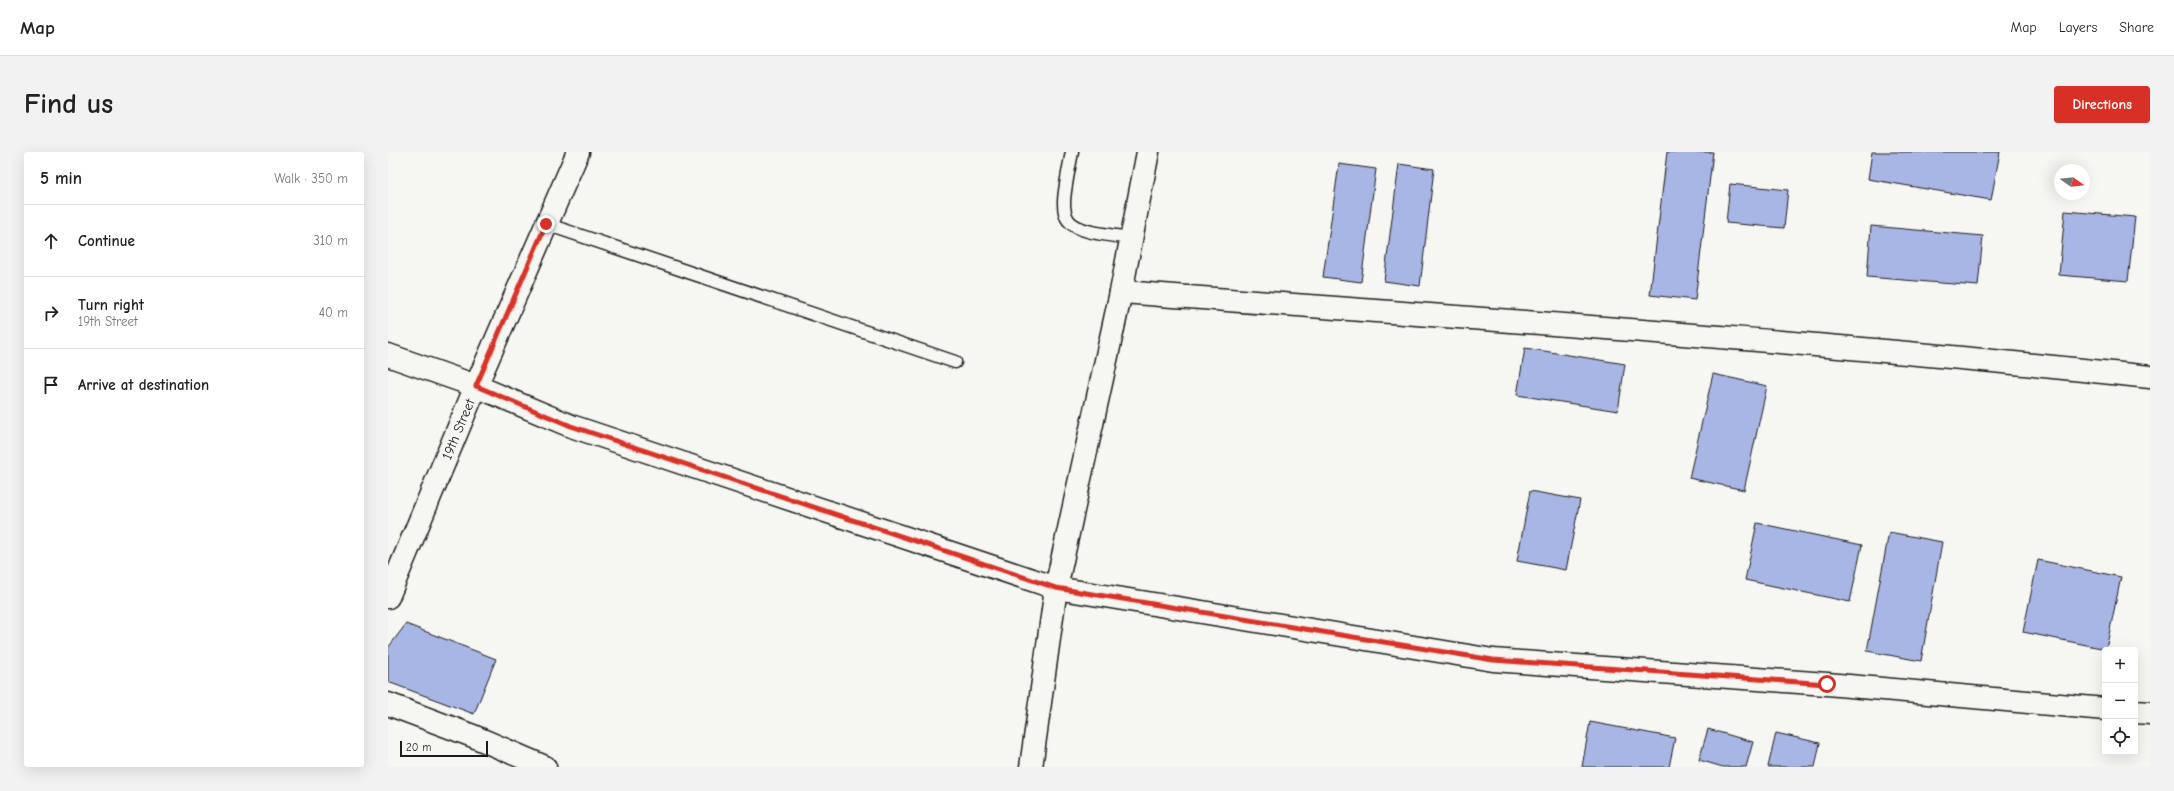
<!DOCTYPE html>
<meta charset="utf-8">
<style>
:root{--surface:#fff;--page:#f2f2f2;--text:#222;--muted:#767676;--line:#e0e0e0;--accent:#d93025}
body{margin:0;font-family:"Comic Neue",sans-serif;background:var(--page);color:var(--text)}
.controls{position:absolute;right:12px;bottom:12px;display:grid;overflow:hidden;border-radius:4px;box-shadow:0 4px 16px #0002}
.controls button{width:36px;height:36px;display:grid;place-items:center;padding:0;border:0;border-bottom:1px solid var(--line);background:var(--surface);color:var(--text);font:20px sans-serif}
.compass{position:absolute;left:1666px;top:12px;width:36px;height:36px;border-radius:50%;background:var(--surface);box-shadow:0 4px 16px #0002;rotate:104deg}
.scale{position:absolute;left:12px;bottom:10px;width:88px;box-sizing:border-box;padding-left:4px;border:2px solid #1c1c1c;border-top:0;font-size:11px;line-height:14px;white-space:nowrap;color:#1c1c1c;-webkit-text-stroke:3px #f6f6f2;paint-order:stroke}
.stop{position:absolute;width:12px;height:12px;margin:-9px;border:3px solid #d93025;border-radius:50%;background:#fff}
.stop.end{background:#d93025;border-color:#fff;box-shadow:0 1px 4px #0008}
.list{margin:0;padding:0;list-style:none}
h2{display:flex;justify-content:space-between;align-items:center;height:52px;margin:0;padding:0 16px;font-size:17px}
h2 small{font-size:13px;font-weight:400;color:var(--muted)}
.list li{display:grid;grid-template-columns:26px 1fr auto;gap:12px;align-items:center;box-sizing:border-box;height:72px;padding:0 16px;border-top:1px solid var(--line)}
.list b{display:block;font-size:15px;white-space:nowrap}
.list p{margin:0;font-size:13px;white-space:nowrap;color:var(--muted)}
.list em{font-size:13px;font-style:normal;color:var(--muted)}
.icon{flex:none;width:22px;height:22px;fill:none;stroke:currentColor;stroke-width:2;stroke-linecap:round;stroke-linejoin:round}
.map{position:relative;flex:none;width:1762px;height:615px;overflow:hidden;border-radius:4px}
header{display:flex;align-items:center;gap:24px;box-sizing:border-box;height:56px;padding:0 20px;background:var(--surface);border-bottom:1px solid var(--line)}
header strong{font-size:19px}
nav{display:flex;gap:22px;margin-inline-start:auto;font-size:14px}
.intro{display:flex;align-items:center;justify-content:space-between;box-sizing:border-box;height:96px;padding:0 24px}
h1{margin:0;font-size:28px}
.button{padding:10px 18px;border-radius:4px;background:var(--accent);color:#fff;font-size:14px;font-weight:700}
main{display:flex;gap:24px;padding:0 24px}
aside{flex:1;background:var(--surface);border-radius:4px;box-shadow:0 4px 16px #0002}
.map>svg:first-child{display:block}
</style>
<header>
<strong>Map</strong>
<nav><a>Map</a><a>Layers</a><a>Share</a></nav>
</header>
<div class="intro"><h1>Find us</h1><a class="button">Directions</a></div>
<main>
<aside>
<h2>5 min<small>Walk · 350 m</small></h2>
<ul class="list">
<li><svg class="icon" aria-label="ahead" viewBox="0 0 24 24"><path d="M12 20V5M6 11l6-6 6 6"/></svg><div><b>Continue</b></div><em>310 m</em></li>
<li><svg class="icon" aria-label="right" viewBox="0 0 24 24"><path d="M7 20v-9h11M14 6l5 5-5 5"/></svg><div><b>Turn right</b><p>19th Street</p></div><em>40 m</em></li>
<li><svg class="icon" aria-label="arrive" viewBox="0 0 24 24"><path d="M6 21V4h12l-3 4 3 4H6"/></svg><div><b>Arrive at destination</b></div></li>
</ul>
</aside>
<div class="map">
<svg width="1762" height="615" viewBox="0 0 1762 615">
<rect width="100%" height="100%" fill="#f6f6f2"/>
<filter id="ink" filterUnits="userSpaceOnUse"><feTurbulence type="fractalNoise" baseFrequency=".025" numOctaves="2"/><feDisplacementMap in="SourceGraphic" scale="8" xChannelSelector="R" yChannelSelector="G"/><feConvolveMatrix kernelMatrix="1 2 1 2 8 2 1 2 1" color-interpolation-filters="sRGB"/></filter>
<g filter="url(#ink)">
<g fill="#a7b6e5" stroke="#1c1c1c">
<path d="M1279 0H1325L1307 148 1262 143Z"/>
<path d="M1484 0H1612L1603 48 1480 27Z"/>
<path d="M951 12 988 17 973 130 935 125Z"/>
<path d="M1011 12 1046 17 1032 134 996 129Z"/>
<path d="M1342 32 1400 38 1396 76 1338 71Z"/>
<path d="M1677 59 1747 65 1740 129 1671 123Z"/>
<path d="M1483 74 1595 84 1590 134 1479 125Z"/>
<path d="M1137 196 1237 212 1230 259 1129 243Z"/>
<path d="M1325 222 1379 234 1356 338 1301 326Z"/>
<path d="M1142 339 1192 348 1178 418 1129 409Z"/>
<path d="M1369 371 1474 393 1462 450 1357 428Z"/>
<path d="M1501 380 1554 390 1533 509 1479 499Z"/>
<path d="M1650 408 1733 425 1718 497 1635 480Z"/>
<path d="M18 472 108 507 86 562 0 530V496Z"/>
<path d="M1202 570 1287 586 1281 615H1194Z"/>
<path d="M1320 577 1365 590 1358 615H1335L1311 608Z"/>
<path d="M1388 581 1432 591 1427 615H1380Z"/>
</g>
<g fill="none" stroke-linecap="round" stroke-linejoin="round">
<defs>
<g id="lane">
<path d="M684 0C670 73 666 77 744 86"/>
<path d="M158 72 567 210"/>
</g>
<g id="street">
<path d="M733 140C1076 166 1420 188 1762 225"/>
<path d="M0 203 88 234 183 274 668 436 1105 508 1439 532 1717 557"/>
<path id="s1" d="M0 445 88 234 190 0"/>
<path d="M0 552 85 584 157 615"/>
<path d="M1747 560 1762 561"/>
<path d="M643 615 668 436 733 140 760 0"/>
</g>
</defs>
<use href="#lane" stroke="#1c1c1c" stroke-width="15"/>
<use href="#street" stroke="#1c1c1c" stroke-width="25"/>
<use href="#lane" stroke="#f6f6f2" stroke-width="12"/>
<use href="#street" stroke="#f6f6f2" stroke-width="22"/>
</g>
</g>
<g fill="none" stroke-linecap="round" stroke-linejoin="round" filter="url(#ink)">
<path stroke="#d93025" stroke-width="5" d="M158 72 88 234 183 274 668 436 1105 508 1439 532"/>
</g>
<g text-anchor="middle" dominant-baseline="central" stroke-width="3" stroke-linejoin="round" paint-order="stroke">
<g font-size="14" fill="#1c1c1c" stroke="#f6f6f2">
<text stroke="none"><textPath href="#s1" startOffset="182">19th Street</textPath></text>
</g>
</g>
</svg>
<div class="controls">
<button>+</button>
<button>−</button>
<button><svg class="icon" aria-label="locate" viewBox="0 0 24 24"><circle cx="12" cy="12" r="6"/><path d="M12 2v4M12 18v4M2 12h4M18 12h4"/></svg></button>
</div>
<svg class="compass" viewBox="-18 -18 36 36"><path d="M0-13l5 13h-10z" fill="#e53935"/><path d="M0 13l5-13h-10z" fill="#767676"/></svg>
<div class="scale">20 m</div>
<div class="stop" style="left:1439px;top:532px"></div>
<div class="stop end" style="left:158px;top:72px"></div>
</div>
</main>
